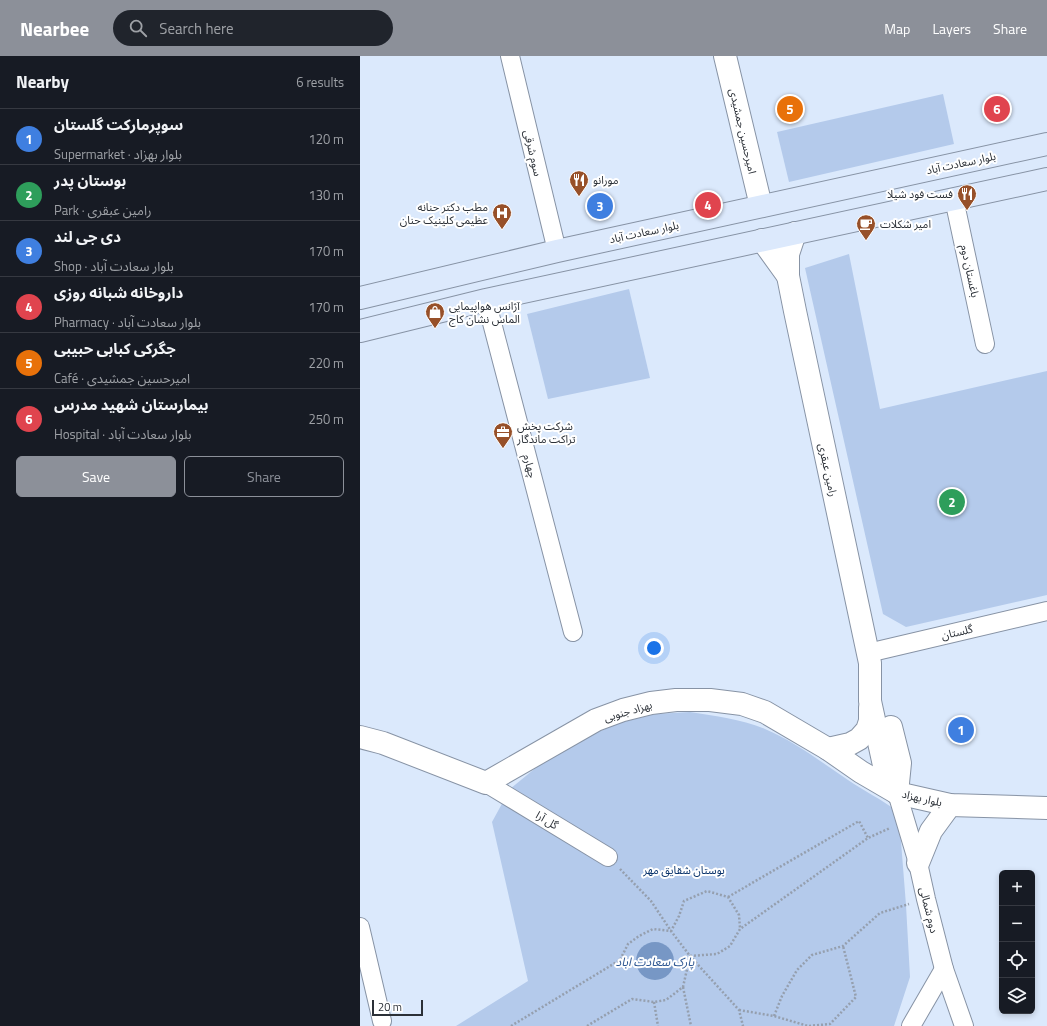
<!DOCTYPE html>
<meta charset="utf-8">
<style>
:root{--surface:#171b24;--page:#20242c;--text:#f1f3f6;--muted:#9ea1a6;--line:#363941;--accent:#8c9099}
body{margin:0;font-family:"Titillium Web","Noto Sans Arabic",sans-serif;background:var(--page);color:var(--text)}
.controls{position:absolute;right:12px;bottom:12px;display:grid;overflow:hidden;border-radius:6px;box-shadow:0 2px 6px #0003}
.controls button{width:36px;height:36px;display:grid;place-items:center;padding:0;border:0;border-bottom:1px solid var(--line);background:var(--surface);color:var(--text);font:20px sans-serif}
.scale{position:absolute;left:12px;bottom:10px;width:51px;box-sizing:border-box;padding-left:4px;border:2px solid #2b3037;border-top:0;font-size:11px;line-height:14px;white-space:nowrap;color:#2b3037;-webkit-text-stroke:3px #fff;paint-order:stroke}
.you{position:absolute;left:294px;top:592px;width:14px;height:14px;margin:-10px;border:3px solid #fff;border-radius:50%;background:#1a73e8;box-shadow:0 0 0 6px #1a73e833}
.badge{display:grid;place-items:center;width:26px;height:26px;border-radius:50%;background:var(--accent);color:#fff;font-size:13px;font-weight:700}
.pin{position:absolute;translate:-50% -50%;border:2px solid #fff;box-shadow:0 1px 4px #0006}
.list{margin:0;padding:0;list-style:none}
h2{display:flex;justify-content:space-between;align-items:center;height:52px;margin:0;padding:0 16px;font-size:17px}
h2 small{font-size:13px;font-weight:400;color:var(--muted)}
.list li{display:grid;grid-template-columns:26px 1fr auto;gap:12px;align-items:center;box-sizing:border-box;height:56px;padding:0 16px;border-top:1px solid var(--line)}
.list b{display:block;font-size:15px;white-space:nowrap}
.list p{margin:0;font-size:13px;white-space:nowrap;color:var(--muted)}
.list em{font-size:13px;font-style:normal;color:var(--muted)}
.actions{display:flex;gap:8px;padding:12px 16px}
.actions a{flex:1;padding:9px 0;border:1px solid var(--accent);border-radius:6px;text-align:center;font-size:14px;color:var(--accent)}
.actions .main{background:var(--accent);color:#fff}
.icon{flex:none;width:22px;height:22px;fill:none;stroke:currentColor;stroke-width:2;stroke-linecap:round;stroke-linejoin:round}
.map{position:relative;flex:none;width:687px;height:970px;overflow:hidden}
header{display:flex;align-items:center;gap:24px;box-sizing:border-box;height:56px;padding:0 20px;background:var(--accent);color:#fff}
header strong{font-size:19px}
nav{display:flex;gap:22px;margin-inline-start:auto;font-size:14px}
.search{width:280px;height:36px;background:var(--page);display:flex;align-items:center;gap:10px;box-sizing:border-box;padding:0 14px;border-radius:22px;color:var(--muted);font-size:15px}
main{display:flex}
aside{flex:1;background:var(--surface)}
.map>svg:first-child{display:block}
</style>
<header>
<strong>Nearbee</strong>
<div class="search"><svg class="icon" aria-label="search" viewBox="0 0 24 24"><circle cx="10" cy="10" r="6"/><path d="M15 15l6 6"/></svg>Search here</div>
<nav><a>Map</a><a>Layers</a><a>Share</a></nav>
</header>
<main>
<aside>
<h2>Nearby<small>6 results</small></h2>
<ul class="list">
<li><span class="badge" style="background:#3f7fe0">1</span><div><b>سوپرمارکت گلستان</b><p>Supermarket · بلوار بهزاد</p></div><em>120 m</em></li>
<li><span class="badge" style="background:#2e9e5b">2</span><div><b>بوستان پدر</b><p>Park · رامین عبقری</p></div><em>130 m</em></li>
<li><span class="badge" style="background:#3f7fe0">3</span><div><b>دی جی لند</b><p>Shop · بلوار سعادت آباد</p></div><em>170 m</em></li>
<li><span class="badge" style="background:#e0444e">4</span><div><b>داروخانه شبانه روزی</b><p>Pharmacy · بلوار سعادت آباد</p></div><em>170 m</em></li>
<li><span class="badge" style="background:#e8710a">5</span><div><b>جگرکی کبابی حبیبی</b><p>Café · امیرحسین جمشیدی</p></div><em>220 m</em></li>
<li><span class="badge" style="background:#e0444e">6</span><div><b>بیمارستان شهید مدرس</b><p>Hospital · بلوار سعادت آباد</p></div><em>250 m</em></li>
</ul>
<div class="actions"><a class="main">Save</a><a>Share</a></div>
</aside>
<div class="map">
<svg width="687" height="970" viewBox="0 0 687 970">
<rect width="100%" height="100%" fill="#dbe9fc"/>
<g fill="#b4caeb">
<path d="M583 38 594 88 429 126 417 76Z"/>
<path d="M489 198 520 353 687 315V539L546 571 523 558 445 212Z"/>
<path d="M269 233 290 322 188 343 167 258Z"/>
<path d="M330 656C356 660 381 663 405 673 434 685 461 706 488 724 504 735 521 743 537 755L540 773 546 849 550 921 534 970H96L168 925 132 766 150 733 178 710 236 677 259 667 296 658Z"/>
</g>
<circle fill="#7797c5" cx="295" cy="905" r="19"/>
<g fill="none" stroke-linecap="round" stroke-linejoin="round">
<defs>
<g id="minor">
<path d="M150 0 197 195"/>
<path d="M594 143 625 288"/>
<path d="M126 244 213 576"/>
<path d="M508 597 687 555"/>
<path d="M126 727 248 801"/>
<path d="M537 737 558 807 566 843 584 913 604 970"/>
<path d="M0 871 22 965"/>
<path d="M551 970 584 913"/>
</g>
<g id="tertiary">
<path d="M365 0 401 150"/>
<path d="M435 177 428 198V220L435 255 510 607V645L525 714 537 737"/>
<path d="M402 184 428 220"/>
<path d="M531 671 540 707 537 737"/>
<path d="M0 681 23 687 126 727 236 664 263 654 291 647 316 644H350L382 648 405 656 468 693 501 716 537 737 590 749 687 752"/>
<path d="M468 693 490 688 499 683 507 674 510 665V652"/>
<path d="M558 807 571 775 590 749"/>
</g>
<g id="secondary">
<path d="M0 242 197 195 687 88"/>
<path d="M0 275 126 244 687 123"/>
</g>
</defs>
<use href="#minor" stroke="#8793a5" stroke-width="20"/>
<use href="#tertiary" stroke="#8793a5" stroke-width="24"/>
<use href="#secondary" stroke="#8793a5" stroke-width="24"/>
<g stroke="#959fae" stroke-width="2.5" stroke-dasharray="2 2" stroke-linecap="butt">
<path d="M260 813 291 845 311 875 330 900 379 954 383 970"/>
<path d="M368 841 499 765 508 782"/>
<path d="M323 931 331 970"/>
<path d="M294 946 298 970"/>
<path d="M379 954 414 960 448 970 470 968 496 941 483 890"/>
<path d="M414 960 422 940 437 914 452 899 483 890 520 857 549 848"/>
<path d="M151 970 260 904 268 888 279 880 293 873 311 875 319 860 324 845 347 835 368 841 379 859 380 872"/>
<path d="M227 970 272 943 294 946 306 944 323 931 330 900 357 898 370 890 380 873 508 782 530 772"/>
</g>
<use href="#minor" stroke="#fff" stroke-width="18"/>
<use href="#tertiary" stroke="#fff" stroke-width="22"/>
<use href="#secondary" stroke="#dce9fc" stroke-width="22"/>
</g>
<defs>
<symbol id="restaurant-pin" viewBox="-11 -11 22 30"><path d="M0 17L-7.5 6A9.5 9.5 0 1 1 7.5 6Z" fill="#975029" stroke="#fff"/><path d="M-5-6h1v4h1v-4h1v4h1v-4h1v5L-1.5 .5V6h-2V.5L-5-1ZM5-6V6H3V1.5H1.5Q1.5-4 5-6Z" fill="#fff"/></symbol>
<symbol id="hospital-pin" viewBox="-11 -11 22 30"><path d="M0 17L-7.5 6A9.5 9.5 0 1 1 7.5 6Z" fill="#975029" stroke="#fff"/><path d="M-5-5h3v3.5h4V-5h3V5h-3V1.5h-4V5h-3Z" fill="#fff"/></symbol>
<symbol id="cafe-pin" viewBox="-11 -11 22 30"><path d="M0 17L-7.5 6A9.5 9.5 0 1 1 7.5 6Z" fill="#975029" stroke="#fff"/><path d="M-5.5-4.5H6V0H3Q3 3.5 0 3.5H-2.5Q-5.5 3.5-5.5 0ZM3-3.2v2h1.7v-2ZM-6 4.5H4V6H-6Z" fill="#fff"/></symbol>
<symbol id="shop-pin" viewBox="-11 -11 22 30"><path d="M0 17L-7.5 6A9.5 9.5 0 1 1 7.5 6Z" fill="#975029" stroke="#fff"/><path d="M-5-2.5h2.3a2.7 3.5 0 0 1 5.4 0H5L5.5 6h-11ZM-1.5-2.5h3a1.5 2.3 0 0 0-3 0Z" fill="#fff"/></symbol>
<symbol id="office-pin" viewBox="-11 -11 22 30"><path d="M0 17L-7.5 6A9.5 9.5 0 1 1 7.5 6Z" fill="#975029" stroke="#fff"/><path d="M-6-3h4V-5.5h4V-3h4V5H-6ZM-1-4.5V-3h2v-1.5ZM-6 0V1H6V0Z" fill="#fff"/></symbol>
</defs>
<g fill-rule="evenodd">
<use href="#restaurant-pin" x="208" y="113" width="22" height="30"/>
<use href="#restaurant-pin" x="596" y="127" width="22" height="30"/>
<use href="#hospital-pin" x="131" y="146" width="22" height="30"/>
<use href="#cafe-pin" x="495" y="157" width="22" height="30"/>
<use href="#shop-pin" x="64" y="245" width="22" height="30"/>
<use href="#office-pin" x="132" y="365" width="22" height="30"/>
</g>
<g text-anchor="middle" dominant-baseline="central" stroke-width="4" stroke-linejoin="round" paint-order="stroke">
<g font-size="11" fill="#2b3037" stroke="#fff">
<text transform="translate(383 75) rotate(77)">امیرحسین جمشیدی</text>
<text transform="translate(173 97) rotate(77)">سوم شرقی</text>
<text transform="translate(601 107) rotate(-12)">بلوار سعادت آباد</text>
<text transform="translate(284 176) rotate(-12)">بلوار سعادت آباد</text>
<text transform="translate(610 215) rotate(78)">باغستان دوم</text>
<text transform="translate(170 410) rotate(75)">چهارم</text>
<text transform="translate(468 414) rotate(78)">رامین عبقری</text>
<text transform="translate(597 576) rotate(-13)">گلستان</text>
<text transform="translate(268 655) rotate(-16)">بهزاد جنوبی</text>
<text transform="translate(562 742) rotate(13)">بلوار بهزاد</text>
<text transform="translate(187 764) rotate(31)">گل آرا</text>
<text transform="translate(569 854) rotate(76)">دوم شمالی</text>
</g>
<g font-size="11" fill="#2b3037" stroke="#fff" text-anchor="start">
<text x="233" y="124">مورانو</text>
<text x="593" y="138" text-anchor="end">فست فود شیلا</text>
<text x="128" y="151" text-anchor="end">مطب دکتر حنانه<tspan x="128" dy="13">عظیمی کلینیک حنان</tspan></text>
<text x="520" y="168">امیر شکلات</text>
<text x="89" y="250">آژانس هواپیمایی<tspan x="89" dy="13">الماس نشان کاج</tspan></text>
<text x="157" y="370">شرکت پخش<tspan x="157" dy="13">تراکت ماندگار</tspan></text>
</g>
<g font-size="11" fill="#08326a" stroke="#fff">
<text x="324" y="814">بوستان شقایق مهر</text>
</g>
<g font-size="12" font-style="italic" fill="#2e5792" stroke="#fff">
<text x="295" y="905">پارک سعادت اباد</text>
</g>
</g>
</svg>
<div class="controls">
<button>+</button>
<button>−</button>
<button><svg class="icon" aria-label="locate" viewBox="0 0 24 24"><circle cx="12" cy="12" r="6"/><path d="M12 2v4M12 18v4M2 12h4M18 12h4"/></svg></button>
<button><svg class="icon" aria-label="layers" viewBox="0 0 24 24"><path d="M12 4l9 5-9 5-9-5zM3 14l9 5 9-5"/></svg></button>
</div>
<div class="scale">20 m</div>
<div class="you"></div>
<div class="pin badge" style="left:601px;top:674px;background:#3f7fe0">1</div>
<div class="pin badge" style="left:592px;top:446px;background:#2e9e5b">2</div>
<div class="pin badge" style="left:240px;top:150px;background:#3f7fe0">3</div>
<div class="pin badge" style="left:348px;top:149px;background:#e0444e">4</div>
<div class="pin badge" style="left:430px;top:53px;background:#e8710a">5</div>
<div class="pin badge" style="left:637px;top:53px;background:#e0444e">6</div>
</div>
</main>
